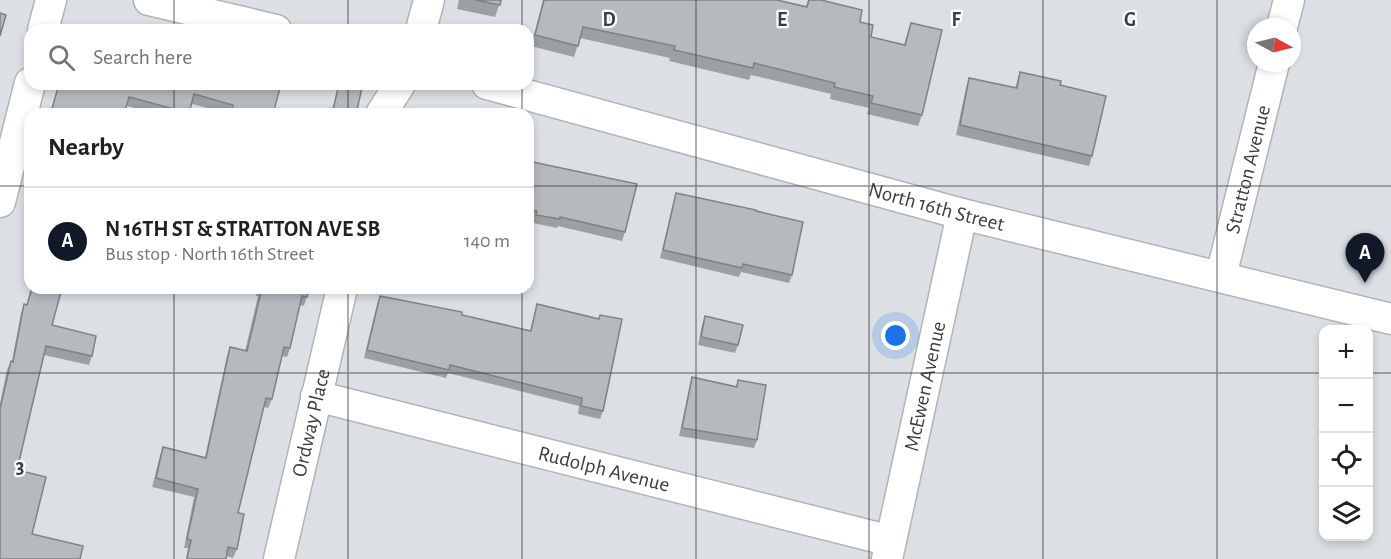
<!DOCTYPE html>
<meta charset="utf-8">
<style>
:root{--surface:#fff;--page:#f2f2f2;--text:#202124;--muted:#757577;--line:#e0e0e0;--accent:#111827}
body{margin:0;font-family:"Alegreya Sans",sans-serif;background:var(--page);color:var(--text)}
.controls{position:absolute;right:18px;bottom:18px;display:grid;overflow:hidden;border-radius:12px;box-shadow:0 3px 9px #0003}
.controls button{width:54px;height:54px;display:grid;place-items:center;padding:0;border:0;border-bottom:2px solid var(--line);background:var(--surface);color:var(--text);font:30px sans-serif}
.compass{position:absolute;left:1247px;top:18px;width:54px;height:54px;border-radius:50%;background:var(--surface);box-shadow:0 3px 9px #0003;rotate:97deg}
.you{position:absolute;left:896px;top:336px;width:21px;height:21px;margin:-15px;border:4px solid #fff;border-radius:50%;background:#1a73e8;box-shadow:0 0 0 9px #1a73e833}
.badge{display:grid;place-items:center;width:39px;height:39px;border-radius:50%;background:var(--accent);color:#fff;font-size:20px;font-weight:700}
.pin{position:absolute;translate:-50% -50px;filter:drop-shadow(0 2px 3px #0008)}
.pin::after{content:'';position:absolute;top:32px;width:21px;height:18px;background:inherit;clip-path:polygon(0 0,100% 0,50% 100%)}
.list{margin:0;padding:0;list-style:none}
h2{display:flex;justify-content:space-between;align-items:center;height:78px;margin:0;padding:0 24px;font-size:26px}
h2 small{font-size:20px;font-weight:400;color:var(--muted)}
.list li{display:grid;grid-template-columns:39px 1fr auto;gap:18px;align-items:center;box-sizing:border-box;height:108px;padding:0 24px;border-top:2px solid var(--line)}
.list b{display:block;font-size:22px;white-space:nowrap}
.list p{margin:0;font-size:20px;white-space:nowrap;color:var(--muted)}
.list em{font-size:20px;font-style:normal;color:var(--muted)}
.icon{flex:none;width:33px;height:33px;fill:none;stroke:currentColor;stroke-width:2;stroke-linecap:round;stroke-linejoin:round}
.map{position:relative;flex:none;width:1391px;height:559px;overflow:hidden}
.search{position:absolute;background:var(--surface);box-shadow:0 3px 9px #0003;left:24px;top:24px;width:510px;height:66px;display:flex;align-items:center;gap:15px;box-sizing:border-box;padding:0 21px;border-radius:18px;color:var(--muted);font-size:22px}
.panel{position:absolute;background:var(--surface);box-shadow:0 3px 9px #0003;left:24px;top:108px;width:510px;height:186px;border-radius:18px}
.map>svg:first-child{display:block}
</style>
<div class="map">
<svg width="1391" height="559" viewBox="0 0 1391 559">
<rect width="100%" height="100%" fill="#dce0e4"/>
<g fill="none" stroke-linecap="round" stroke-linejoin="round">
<defs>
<g id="minor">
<path d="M149 0 276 30"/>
<path d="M1282 27 1289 0"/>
<path d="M43 30 51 0"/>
<path d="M421 30 429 0"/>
<path id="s1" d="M487 84 962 214 1391 319"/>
<path d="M381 114 400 84"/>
<path d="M0 202 30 83"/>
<path id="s2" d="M1221 276 1274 63"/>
<path id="s3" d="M316 396 891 541"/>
<path id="s4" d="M279 559 342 288"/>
<path id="s5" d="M887 559 962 214"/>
</g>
</defs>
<use href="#minor" stroke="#b0b4b8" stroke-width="33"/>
<use href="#minor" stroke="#fff" stroke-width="30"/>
</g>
<g fill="#9da0a3">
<path d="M459 0H501L495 17 457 9Z"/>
<path d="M543 0H777L806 6 808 0 860 22 871 37 904 45 911 23 922 115 918 126 867 114 869 108 830 99 831 94 751 75 749 80 669 61 670 58 580 38 574 57 531 46Z"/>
<path d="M1020 72 1060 85 1092 156 1089 166 956 135 966 88 969 78 1015 88Z"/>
<path d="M55 84H263L273 114H230L192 104 189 114H157L127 106 124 114H50L58 86 55 85Z"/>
<path d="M339 84 356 114H331Z"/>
<path d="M528 161 625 232 622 241 558 226 557 228 533 223V220L528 219Z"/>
<path d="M676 193 756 211 792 275 789 283 741 272 739 277 660 258 674 201Z"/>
<path d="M31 288H76L74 294 61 291 52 325 92 356 89 365 44 355 17 470 0 559V403L7 370 11 361H12L21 313 24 304H27Z"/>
<path d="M257 288H309L304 306 300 305 290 348 287 357 282 356 272 399 268 408 264 407 238 513 237 549 233 558 226 556V559H186L188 548H184L194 497 152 487 160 456 163 447 205 457 227 356 230 347 245 351 258 296H256Z"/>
<path d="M380 296 530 331 537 304 598 319 600 315 603 411 600 419 578 414 579 406 448 373 446 378 364 358 377 304Z"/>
<path d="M705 316 738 345 735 353 698 345 702 325Z"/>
<path d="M692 377 736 386 738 380 757 440 754 448 679 436 690 385Z"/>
</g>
<g fill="#b6babe" stroke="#7f8285" stroke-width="1.5">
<path d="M476 0H501L500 5Z"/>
<path d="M544 0H777L807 7 809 0H821L862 10 860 22 873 25 871 37 905 45 911 23 942 30 922 115 871 103 873 96 834 87 835 83 754 63 753 68 674 50 675 46 583 27 578 46 535 35Z"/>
<path d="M0 13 6 15 0 36Z"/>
<path d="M70 26 84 30H70Z"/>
<path d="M1020 72 1061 81 1060 85 1106 96 1092 156 960 125 969 78 1017 88Z"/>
<path d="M59 84H263L280 88 273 114H231L233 105 194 94 189 113 129 97 124 114H57L51 112Z"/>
<path d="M339 84H344L362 88 356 114H332Z"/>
<path d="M528 161 637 184 625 232 560 217V219L536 215 537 211 528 210Z"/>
<path d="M676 193 756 210V211L803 222 792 275 743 264 742 268 663 250Z"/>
<path d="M32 288H62L52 325 96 336 92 356 46 346 17 470 46 477 32 534 83 546 80 559H0V409L11 361 13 362 24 304 27 305Z"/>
<path d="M262 288H309L307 297 302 296 290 348 284 347 272 399 266 398 238 513 244 514 237 549 228 547 226 559H187L191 540 187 539 198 489 156 478 163 447 206 458 230 347 247 351Z"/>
<path d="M380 296 462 312V315L531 331 537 304 599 319 600 315 622 319 603 411 581 406 582 398 450 365 449 370 367 350Z"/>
<path d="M705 316 743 325 738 345 701 337Z"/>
<path d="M692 377 737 387 738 380 766 385 757 440 682 428Z"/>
</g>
<path fill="none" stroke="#3b3d3f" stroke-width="1.5" stroke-opacity="0.55" d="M174 0V30M348 0V30M522 0V30M696 0V559M869 0V559M1043 0V559M1217 0V559M174 84V114M348 84V114M522 84V114M0 186H30M528 186H1391M174 288V559M348 288V559M522 288V559M0 373H1324M1368 373H1391"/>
<g text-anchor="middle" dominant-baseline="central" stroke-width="4.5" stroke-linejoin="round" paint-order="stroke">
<g font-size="21" fill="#3b3d3f" stroke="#fff">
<text stroke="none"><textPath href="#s2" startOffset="110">Stratton Avenue</textPath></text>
<text stroke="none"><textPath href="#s1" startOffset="466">North 16th Street</textPath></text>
<text stroke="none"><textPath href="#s5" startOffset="177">McEwen Avenue</textPath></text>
<text stroke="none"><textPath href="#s4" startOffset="140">Ordway Place</textPath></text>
<text stroke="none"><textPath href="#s3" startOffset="297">Rudolph Avenue</textPath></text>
</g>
</g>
<g font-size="20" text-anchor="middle" font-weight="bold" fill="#3b3d3f" stroke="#fff" stroke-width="4.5" stroke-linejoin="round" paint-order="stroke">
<text x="609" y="26">D</text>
<text x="782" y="26">E</text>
<text x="956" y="26">F</text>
<text x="1130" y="26">G</text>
<text x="20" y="473">3</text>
</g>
</svg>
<div class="controls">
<button>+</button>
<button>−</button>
<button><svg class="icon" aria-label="locate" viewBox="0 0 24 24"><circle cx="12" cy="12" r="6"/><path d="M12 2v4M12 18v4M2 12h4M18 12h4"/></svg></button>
<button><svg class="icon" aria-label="layers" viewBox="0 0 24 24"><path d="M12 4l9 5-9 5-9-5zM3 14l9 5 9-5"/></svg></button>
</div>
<svg class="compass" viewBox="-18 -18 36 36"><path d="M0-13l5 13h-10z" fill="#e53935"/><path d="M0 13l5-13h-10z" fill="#757577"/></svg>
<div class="you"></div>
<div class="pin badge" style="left:1365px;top:283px">A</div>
<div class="search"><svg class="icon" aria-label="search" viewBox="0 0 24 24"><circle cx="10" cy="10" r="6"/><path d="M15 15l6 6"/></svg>Search here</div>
<section class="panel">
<h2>Nearby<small></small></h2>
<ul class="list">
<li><span class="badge">A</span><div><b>N 16TH ST &amp; STRATTON AVE SB</b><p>Bus stop · North 16th Street</p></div><em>140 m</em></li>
</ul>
</section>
</div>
